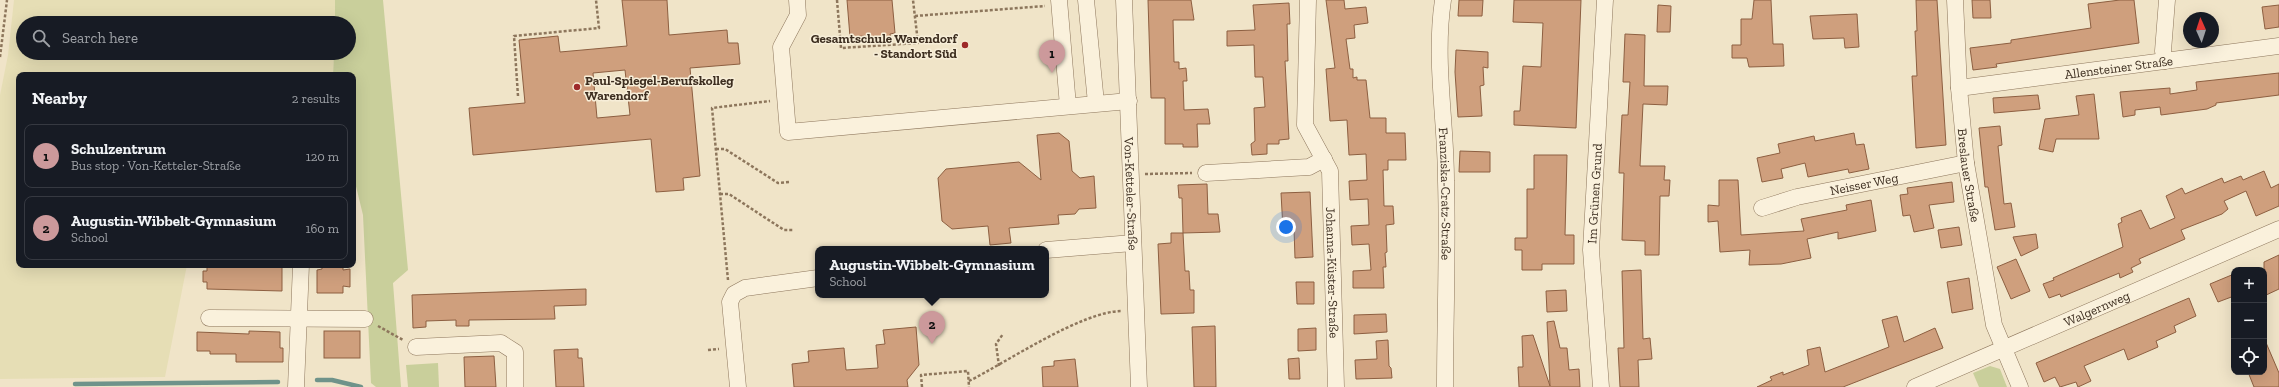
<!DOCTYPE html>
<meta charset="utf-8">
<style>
:root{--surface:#171b24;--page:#20242c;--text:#f1f3f6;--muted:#9ea1a6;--line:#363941;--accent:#cc999b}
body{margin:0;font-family:"Zilla Slab",serif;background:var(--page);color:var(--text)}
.controls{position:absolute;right:12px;bottom:12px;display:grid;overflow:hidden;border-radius:8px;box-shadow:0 4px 16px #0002}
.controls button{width:36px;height:36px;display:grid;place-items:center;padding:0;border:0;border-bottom:1px solid var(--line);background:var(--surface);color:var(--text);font:20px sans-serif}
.compass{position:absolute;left:2183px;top:12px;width:36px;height:36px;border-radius:50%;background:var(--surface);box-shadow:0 4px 16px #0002;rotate:357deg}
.you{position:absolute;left:1286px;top:227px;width:14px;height:14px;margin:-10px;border:3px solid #fff;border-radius:50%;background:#1a73e8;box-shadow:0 0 0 6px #1a73e833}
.badge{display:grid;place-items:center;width:26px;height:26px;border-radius:50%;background:var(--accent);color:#111;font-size:13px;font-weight:700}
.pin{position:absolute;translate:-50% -33px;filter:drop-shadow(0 1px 2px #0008)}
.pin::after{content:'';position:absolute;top:21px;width:14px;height:12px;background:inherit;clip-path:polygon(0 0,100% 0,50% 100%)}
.popup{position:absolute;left:815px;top:246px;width:234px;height:52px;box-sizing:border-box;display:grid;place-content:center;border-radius:8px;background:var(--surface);filter:drop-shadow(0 1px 3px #0005);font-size:13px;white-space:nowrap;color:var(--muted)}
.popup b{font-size:15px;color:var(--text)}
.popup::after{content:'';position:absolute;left:50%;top:100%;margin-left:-8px;border:8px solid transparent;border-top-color:var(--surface)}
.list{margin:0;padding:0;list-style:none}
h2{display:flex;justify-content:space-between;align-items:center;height:52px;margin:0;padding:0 16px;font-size:17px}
h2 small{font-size:13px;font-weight:400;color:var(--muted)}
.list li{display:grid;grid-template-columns:26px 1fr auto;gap:12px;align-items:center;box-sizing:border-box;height:64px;margin:0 8px 8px;padding:0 8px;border:1px solid var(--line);border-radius:8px}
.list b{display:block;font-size:15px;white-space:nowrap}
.list p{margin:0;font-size:13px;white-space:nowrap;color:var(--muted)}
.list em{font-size:13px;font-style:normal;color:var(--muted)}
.icon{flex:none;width:22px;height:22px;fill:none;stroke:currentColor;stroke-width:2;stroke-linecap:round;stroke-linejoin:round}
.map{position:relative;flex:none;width:2279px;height:387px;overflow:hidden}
.search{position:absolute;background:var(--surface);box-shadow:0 4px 16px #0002;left:16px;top:16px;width:340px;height:44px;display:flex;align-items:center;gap:10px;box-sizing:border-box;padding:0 14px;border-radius:22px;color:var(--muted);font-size:15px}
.panel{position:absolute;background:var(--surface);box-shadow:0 4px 16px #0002;left:16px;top:72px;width:340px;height:196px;border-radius:8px}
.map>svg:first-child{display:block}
</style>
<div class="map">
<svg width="2279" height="387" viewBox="0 0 2279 387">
<rect width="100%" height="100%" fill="#f0e4c8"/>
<path fill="#e6deb5" d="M14 0H335V23H23V53H334L333 75H19V265H187L165 377 0 379V95L8 55Z"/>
<g fill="#c9cf9b">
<path d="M335 0H383L408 270 393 283 401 387H376L371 383 363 215 353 174V75H333L334 53H349V23H335Z"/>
<path d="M438 363 439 387H408L406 365Z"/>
<path d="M1990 366 2000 369 2007 387H1979L1973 373Z"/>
</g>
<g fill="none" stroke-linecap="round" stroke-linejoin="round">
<g stroke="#6f938a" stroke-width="4.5">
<path d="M317 380H332L361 387"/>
<path d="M75 384 278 382"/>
</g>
</g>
<g fill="#cf9f7d" stroke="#8d5f41" fill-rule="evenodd">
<path d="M622 0H667L669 35 727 30 728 43H738L740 64 690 68 700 176 683 178 684 190 656 192 651 139 473 155 469 108 525 103 519 40 558 36 560 52 627 46ZM625 70 630 115 597 118 593 73Z"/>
<path d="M847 0H892L895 33 890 34 891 41 865 43 864 36 850 37Z"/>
<path d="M1148 0H1191L1194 20H1173L1174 62H1179V69L1186 68 1187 81H1183L1184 110 1208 109 1210 124H1197L1198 147H1183V144H1165V98H1151Z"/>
<path d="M1326 0H1344L1345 9 1366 7 1368 23 1354 25 1355 38 1346 39 1350 69H1353V78L1357 77V80H1366L1370 118H1386V133H1405L1406 160H1388V170H1383L1384 206H1393L1394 224 1386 225 1387 252 1385 253 1386 267H1383L1384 288H1353V271L1371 270 1369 244 1352 245 1351 226 1369 225 1368 199 1350 200 1349 181 1367 180 1366 154 1349 155 1347 120 1330 121 1326 69 1335 68Z"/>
<path d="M1459 0H1483L1482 16H1458Z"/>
<path d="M1514 0H1581L1576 128 1514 125V111H1520L1523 66 1541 67 1543 23 1513 22Z"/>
<path d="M1754 0H1771L1773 44H1783L1784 66 1749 67 1747 58H1732V45H1741V19H1752Z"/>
<path d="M1916 0H1937L1946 145 1916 148 1912 76H1917L1915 31H1917Z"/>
<path d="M1972 0H1990L1991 18H1973Z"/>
<path d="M2120 0H2134L2139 43 1996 64 1997 67 1973 70 1970 48 2011 43V40L2091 28 2088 4Z"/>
<path d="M1289 3 1290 24H1287L1288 61H1285L1289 139 1279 140V144H1267V154L1252 155 1251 144 1255 141 1254 108 1265 107 1263 77H1255L1254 45 1227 46V31L1255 30 1253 5Z"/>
<path d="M1658 5 1671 6 1670 32H1657Z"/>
<path d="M2279 5V27L2265 29 2262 7Z"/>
<path d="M1857 14 1859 47 1845 48 1844 38 1813 39 1810 16Z"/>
<path d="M1625 34 1645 35 1644 86H1668L1667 105 1643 104 1640 166H1665L1664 180H1670L1669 196H1660L1659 255H1645V241L1622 240 1624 173H1619L1622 115H1628L1630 82H1623Z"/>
<path d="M1456 50 1488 52V68L1483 67 1484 85 1480 86 1482 116 1458 117 1455 72Z"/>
<path d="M2279 73V95L2216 103V105L2207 109 2161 115 2160 107 2135 110V115L2123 117 2120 92 2170 88V94L2197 90 2196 82Z"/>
<path d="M2094 94 2099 139H2056L2053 152 2039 149 2045 119 2079 115 2076 96Z"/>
<path d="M2038 95 2040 109 1994 113 1993 98Z"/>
<path d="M2000 126 2002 145 1998 146 2004 204 2011 203 2015 227 1995 230 1988 187H1985L1979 128Z"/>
<path d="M1059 133 1069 141 1072 171 1080 178 1094 176 1096 208 1079 209 1075 214 1058 215 1059 224 1009 228 1011 243 990 245 988 226 952 229 942 221 938 178 946 169 1019 162 1041 180 1037 135Z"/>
<path d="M1854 133 1856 145 1864 144 1869 169 1849 173 1848 169 1808 177 1805 163 1781 169 1783 178 1762 182 1757 158 1780 153 1778 144 1814 136 1815 141Z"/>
<path d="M1460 151 1490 152V172H1459Z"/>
<path d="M1534 155H1567L1565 235H1574V264H1542V270H1522V250H1515V238H1527V189H1534Z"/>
<path d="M2264 171 2271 188 2279 184V206L2256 216 2246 191 2224 201 2228 209 2222 214 2181 230 2185 239 2139 259 2141 263 2131 268 2133 272 2120 278 2119 273 2117 274 2061 297 2060 294 2049 298 2043 284 2054 280 2053 278 2123 247 2118 224 2122 222 2121 218 2141 210 2150 229 2175 218 2166 196 2182 188 2185 194 2222 178 2224 183 2241 176 2243 180Z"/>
<path d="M1719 180H1738L1741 235 1804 231 1801 219 1847 210 1846 205 1871 200 1876 231 1838 239V232L1807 239 1811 258 1781 264 1749 265 1750 250 1720 252 1718 221 1708 222V205L1719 206Z"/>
<path d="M1952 182 1954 202 1929 205 1934 228 1914 232 1910 215 1903 216 1900 195 1908 194 1907 188Z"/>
<path d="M1207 184 1208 214H1218L1220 232 1183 233 1185 271H1189L1190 290H1194V313L1161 314 1158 244 1171 243V233H1183L1182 198H1179L1178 185Z"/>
<path d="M1310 192 1313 257 1295 258 1294 229H1283L1281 193Z"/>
<path d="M1959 227 1962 245 1941 248 1938 230Z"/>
<path d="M2036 234 2038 248 2021 256 2013 237Z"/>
<path d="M2279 255V289L2264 296V262Z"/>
<path d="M2016 259 2030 291 2011 299 1997 267Z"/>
<path d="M207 265H282V291L207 289V282H203V271H207Z"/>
<path d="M322 265H343V270L350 269V287L343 286V293H317V270L322 269Z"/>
<path d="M1641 270 1643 339 1650 338 1652 359 1638 360 1639 387H1620L1618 348H1624L1622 271Z"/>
<path d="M2234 274V296L2218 302 2210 284Z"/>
<path d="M1969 278 1973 309 1952 313 1947 282Z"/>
<path d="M1296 282H1314V304H1297Z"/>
<path d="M586 289V305L554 306 555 319 469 320V326H456V320L426 321V327L413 328 412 295Z"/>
<path d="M1566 290 1567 311 1547 312 1546 291Z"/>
<path d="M2189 298 2196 316 2174 326 2176 332 2156 341 2158 347 2128 360 2124 349 2084 366 2091 381 2078 387 2076 382 2060 387 2055 377 2044 382 2036 363Z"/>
<path d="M1386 314 1387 332 1354 334V315Z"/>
<path d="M1897 316 1904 342 1935 328 1943 348 1843 387H1757L1772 380 1770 377 1783 372V375L1809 365 1807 350 1820 347 1825 372 1889 347 1882 320Z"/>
<path d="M1554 321 1560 348H1567L1569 370 1579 369 1580 387H1519L1518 367H1523L1522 336 1533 335 1550 386 1547 322Z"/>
<path d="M1215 326 1216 387H1194L1192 327Z"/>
<path d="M916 327 919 365 907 380 908 387H794L792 364 809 362 808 351 844 348 846 370 878 368 876 345 885 344 883 330Z"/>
<path d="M1316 328V350L1298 351V329Z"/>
<path d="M249 331 280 332V348H283V362H236V354H210V351H197V332L249 334Z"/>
<rect x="324" y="331" width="36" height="27"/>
<path d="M2264 338 2279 373V387H2254L2248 372H2264Z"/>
<path d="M1388 340 1389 366 1391 368 1392 378 1356 379 1355 360 1377 359 1376 341Z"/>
<path d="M578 349V358H582L584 387H556L554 350Z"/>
<path d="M494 356 496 387H465L464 357Z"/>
<path d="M1299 358 1300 379H1289L1288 359Z"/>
<path d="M1075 359 1078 387H1043L1042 367 1054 366V361Z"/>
</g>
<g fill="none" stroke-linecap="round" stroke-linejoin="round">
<defs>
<g id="minor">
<path d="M797 0 798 15 781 47 788 132 1129 101"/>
<path d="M1059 0 1068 106"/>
<path d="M1086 0 1096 103"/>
<path id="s1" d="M1124 0 1139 387"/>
<path id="s2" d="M1308 0 1305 125 1330 171 1336 387"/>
<path id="s3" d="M1443 0C1434 60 1446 121 1446 181 1448 250 1445 318 1445 387"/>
<path id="s4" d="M1955 0 1959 88 1966 163 1994 325 2020 387"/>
<path d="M2165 61 2163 51 2167 0"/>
<path id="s5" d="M1959 88 2279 46"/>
<path d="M1206 173 1309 167 1324 159"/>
<path id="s6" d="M1762 208 1797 197 1966 163"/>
<path d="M1046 250 1133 243"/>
<path d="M209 318 365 319"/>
<path d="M416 347 501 343 515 352V387"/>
<path d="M296 387 301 265"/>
<path d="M738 387 730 302 734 294 745 288 818 278"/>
<path id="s7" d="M1601 387 1591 250 1605 0"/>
<path id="s8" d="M1915 387 2279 229"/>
</g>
</defs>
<use href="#minor" stroke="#8d765c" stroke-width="17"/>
<g stroke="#8d765c" stroke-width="2.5" stroke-dasharray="3 2" stroke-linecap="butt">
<path d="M837 0 841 48 918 43 913 0"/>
<path d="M915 16 1045 6"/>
<path d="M0 57 7 0"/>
<path d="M518 96 514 36 599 28 596 0"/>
<path d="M716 149H725L778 183 790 182"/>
<path d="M1145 174 1192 173"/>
<path d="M720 194H729L784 230H793"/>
<path d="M885 246V249"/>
<path d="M728 280 712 108 770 101"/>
<path d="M378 326 403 340"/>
<path d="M708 350 719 349"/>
<path d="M999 366 996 344 1003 334"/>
<path d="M969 381C1007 362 1082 311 1122 311"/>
<path d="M922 387 921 375 968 371 969 387"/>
</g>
<use href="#minor" stroke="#faf1dc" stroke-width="16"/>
</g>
<g fill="#9e2a2b" stroke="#f7eed8" stroke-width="1.5">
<circle cx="965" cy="45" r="4"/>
<circle cx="577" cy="87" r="4"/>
</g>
<g text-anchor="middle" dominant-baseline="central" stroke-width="3" stroke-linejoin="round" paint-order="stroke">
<g font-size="13" font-weight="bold" fill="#3d2e20" stroke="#f7eed8" text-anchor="end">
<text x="957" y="38">Gesamtschule Warendorf<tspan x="957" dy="15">- Standort Süd</tspan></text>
<text x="585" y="80" text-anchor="start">Paul-Spiegel-Berufskolleg<tspan x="585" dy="15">Warendorf</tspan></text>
</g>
<g font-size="13" fill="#3d2e20" stroke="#f7eed8">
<text stroke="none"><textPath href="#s5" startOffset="161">Allensteiner Straße</textPath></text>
<text stroke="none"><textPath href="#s4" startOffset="176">Breslauer Straße</textPath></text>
<text stroke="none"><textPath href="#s6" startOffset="105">Neisser Weg</textPath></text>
<text stroke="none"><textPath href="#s1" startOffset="194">Von-Ketteler-Straße</textPath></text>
<text stroke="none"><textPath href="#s3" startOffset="194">Franziska-Cratz-Straße</textPath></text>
<text stroke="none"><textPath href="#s7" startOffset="194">Im Grünen Grund</textPath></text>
<text stroke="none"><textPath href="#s2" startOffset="279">Johanna-Küster-Straße</textPath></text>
<text stroke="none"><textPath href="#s8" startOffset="198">Walgernweg</textPath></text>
</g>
</g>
</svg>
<div class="controls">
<button>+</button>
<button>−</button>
<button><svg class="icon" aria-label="locate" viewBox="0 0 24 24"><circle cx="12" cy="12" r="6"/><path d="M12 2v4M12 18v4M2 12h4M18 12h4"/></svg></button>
</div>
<svg class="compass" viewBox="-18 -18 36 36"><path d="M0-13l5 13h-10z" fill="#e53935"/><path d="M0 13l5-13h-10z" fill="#9ea1a6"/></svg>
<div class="you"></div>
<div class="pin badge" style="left:1052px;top:73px">1</div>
<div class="pin badge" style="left:932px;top:344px">2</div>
<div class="popup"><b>Augustin-Wibbelt-Gymnasium</b>School</div>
<div class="search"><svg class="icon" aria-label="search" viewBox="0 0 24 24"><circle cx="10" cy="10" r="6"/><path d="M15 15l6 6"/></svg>Search here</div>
<section class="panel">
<h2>Nearby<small>2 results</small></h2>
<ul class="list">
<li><span class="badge">1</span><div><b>Schulzentrum</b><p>Bus stop · Von-Ketteler-Straße</p></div><em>120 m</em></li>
<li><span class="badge">2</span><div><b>Augustin-Wibbelt-Gymnasium</b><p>School</p></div><em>160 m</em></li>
</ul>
</section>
</div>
